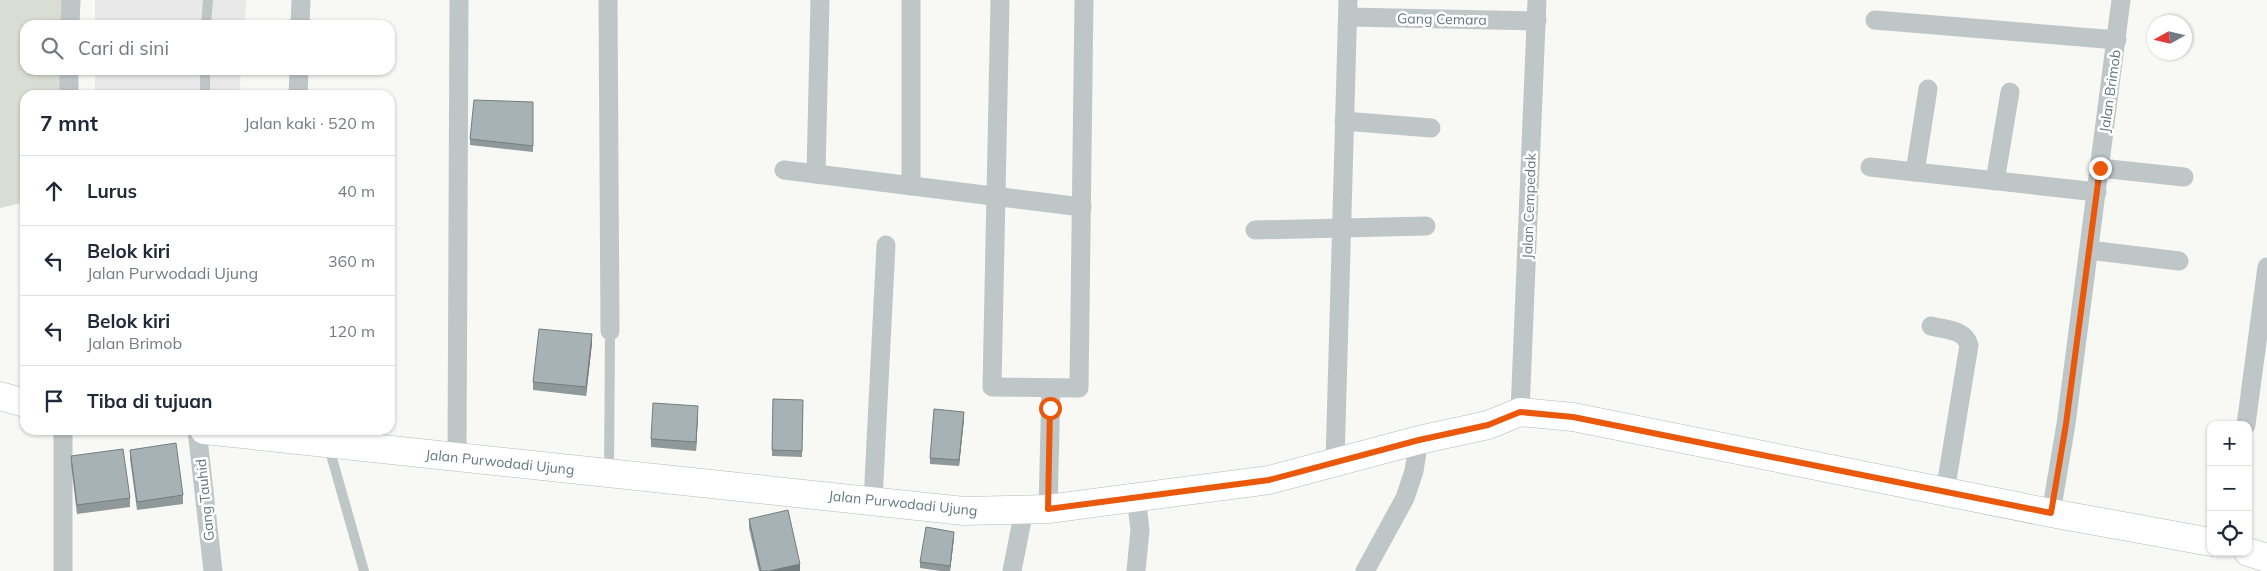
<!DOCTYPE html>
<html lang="id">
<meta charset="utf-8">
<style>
:root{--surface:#fff;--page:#f2f2f3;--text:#1f2937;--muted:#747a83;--line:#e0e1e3}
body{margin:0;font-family:Mulish,sans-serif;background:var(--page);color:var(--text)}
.controls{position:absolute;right:15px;bottom:15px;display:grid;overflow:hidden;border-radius:10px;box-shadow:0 1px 4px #0004}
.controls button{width:45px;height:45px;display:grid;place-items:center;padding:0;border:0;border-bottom:1px solid var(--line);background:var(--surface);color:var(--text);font:25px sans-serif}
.compass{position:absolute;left:2147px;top:15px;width:45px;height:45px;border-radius:50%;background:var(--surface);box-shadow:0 1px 4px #0004;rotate:262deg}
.stop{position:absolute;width:15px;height:15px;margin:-11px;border:4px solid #ea580c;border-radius:50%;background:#fff}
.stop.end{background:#ea580c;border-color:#fff;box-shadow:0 1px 5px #0008}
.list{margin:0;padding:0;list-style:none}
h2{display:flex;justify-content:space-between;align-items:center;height:65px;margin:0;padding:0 20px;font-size:21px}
h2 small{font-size:16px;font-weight:400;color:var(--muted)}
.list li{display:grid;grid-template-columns:32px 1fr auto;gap:15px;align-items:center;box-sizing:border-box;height:70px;padding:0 20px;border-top:1px solid var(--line)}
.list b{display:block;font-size:19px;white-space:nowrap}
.list p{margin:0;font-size:16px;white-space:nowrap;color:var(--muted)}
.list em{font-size:16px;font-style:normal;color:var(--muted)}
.icon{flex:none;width:28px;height:28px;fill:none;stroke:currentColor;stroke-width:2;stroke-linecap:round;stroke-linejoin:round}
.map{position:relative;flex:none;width:2267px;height:571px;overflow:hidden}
.search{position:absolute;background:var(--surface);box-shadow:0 1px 4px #0004;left:20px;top:20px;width:375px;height:55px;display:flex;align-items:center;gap:12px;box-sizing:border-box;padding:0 18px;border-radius:15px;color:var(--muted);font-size:19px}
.panel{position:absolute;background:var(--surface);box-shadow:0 1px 4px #0004;left:20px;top:90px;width:375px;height:345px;border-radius:15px}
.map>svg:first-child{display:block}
</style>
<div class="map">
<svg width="2267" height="571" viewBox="0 0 2267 571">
<rect width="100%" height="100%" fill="#f8f8f5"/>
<g fill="#e9e9e9">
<path d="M95 0H246L245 25H95Z"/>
<path d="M95 70H241L239 95H132L95 91Z"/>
</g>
<path fill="#d9ddd4" d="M0 0H64L63 25H25V70H61L60 95H25V202L0 208Z"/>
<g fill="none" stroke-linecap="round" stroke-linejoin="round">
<defs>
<g id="secondary">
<path d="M0 396 25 403"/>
<path d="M204 430 964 511 1048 509 1269 480 1419 440 1488 425 1520 412 1573 417 2051 513 2211 542"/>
<path d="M2248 552 2267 558"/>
</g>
</defs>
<use href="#secondary" stroke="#b1babd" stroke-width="29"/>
<g stroke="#bfc6c8" stroke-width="10">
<path d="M206 25 208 0"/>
<path d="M205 70V95"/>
<path d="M328 444 364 571"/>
<path d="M609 473 610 331"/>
</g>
<g stroke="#bfc6c8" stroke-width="19">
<path d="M608 0 610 331"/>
<path d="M1000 0 992 387 1079 388 1084 0"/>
<path d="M1348 17 1537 21"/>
<path d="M1875 20 2117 40"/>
<path d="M70 25 71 0"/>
<path d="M300 25 301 0"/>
<path d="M69 95V70"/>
<path d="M298 95 299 70"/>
<path d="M1344 121 1431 128"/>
<path d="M1870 167 2097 192"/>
<path d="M2100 168 2184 177"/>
<path d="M784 170 1082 207"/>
<path d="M1915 172 1928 89"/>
<path d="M816 174 820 0"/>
<path d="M1995 181 2010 92"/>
<path d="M911 186V0"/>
<path d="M1255 230 1426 226"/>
<path d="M2089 250 2179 261"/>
<path d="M1931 326C1946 330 1964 329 1969 345L1945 492"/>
<path d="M1520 412 1537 0"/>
<path d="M2246 425 2267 267"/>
<path d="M197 430 213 571"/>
<path d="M457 457 459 0"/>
<path d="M1335 462 1348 0"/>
<path d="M873 501 886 245"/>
<path d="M1048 509 1051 388"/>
<path d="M2051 513 2066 424 2121 0"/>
<path d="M63 571V430"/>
<path d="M1012 571 1024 510"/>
<path d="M1136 571 1140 530 1136 496"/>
<path d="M1365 571 1405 498 1414 471 1419 440"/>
</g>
<use href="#secondary" stroke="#fff" stroke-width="28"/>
</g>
<g fill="#8f999c">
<path d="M533 102V152L470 145V139Z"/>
<path d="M592 343 586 396 533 390V382Z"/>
<path d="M773 399 803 400 802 457 772 456Z"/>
<path d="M698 415 696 451 651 447V439Z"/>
<path d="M964 419 959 466 930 464V458Z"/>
<path d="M130 450 183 495V504L137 510 130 459Z"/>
<path d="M71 456 130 498V507L77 514 71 465Z"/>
<path d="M749 519 800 571H759L749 528Z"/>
<path d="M954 538 950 571H941L920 568V562Z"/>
</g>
<g fill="#747d7f">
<path d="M592 334V343L586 396V387Z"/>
<path d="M698 406V415L696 451V442Z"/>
<path d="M964 412V419L959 466V460Z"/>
<path d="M954 532V538L950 571V566Z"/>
<path d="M800 564V571H769Z"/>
</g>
<g fill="#a6b2b5" stroke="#747d7f">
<path d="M474 100 533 102V146L470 139Z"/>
<path d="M539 329 592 334 586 387 533 382Z"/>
<path d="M773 399 803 400 802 451 772 450Z"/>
<path d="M653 403 698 406 696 442 651 439Z"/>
<path d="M934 409 964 412 959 460 930 458Z"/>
<path d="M176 443 183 495 137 502 130 450Z"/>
<path d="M123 449 130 498 77 505 71 456Z"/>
<path d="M788 510 800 564 769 571H761L749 519Z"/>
<path d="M926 527 954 532 950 566 920 562Z"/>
</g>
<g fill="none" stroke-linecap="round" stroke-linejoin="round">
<path stroke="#ea580c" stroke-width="6" d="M1050 408 1048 509 1269 480 1419 440 1488 425 1520 412 1573 417 2051 513 2066 424 2100 168"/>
</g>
<g text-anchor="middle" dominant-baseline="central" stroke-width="5" stroke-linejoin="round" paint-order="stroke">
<g font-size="14" fill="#637a81" stroke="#fff">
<text transform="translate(1442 19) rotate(1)">Gang Cemara</text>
<text transform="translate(2110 91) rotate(-82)">Jalan Brimob</text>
<text transform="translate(1529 206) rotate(-88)">Jalan Cempedak</text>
<text transform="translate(500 462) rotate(6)">Jalan Purwodadi Ujung</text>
<text transform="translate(205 500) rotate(-96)">Gang Tauhid</text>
<text transform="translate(903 503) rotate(6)">Jalan Purwodadi Ujung</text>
</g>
</g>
</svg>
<div class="controls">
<button>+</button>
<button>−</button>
<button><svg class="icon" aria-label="locate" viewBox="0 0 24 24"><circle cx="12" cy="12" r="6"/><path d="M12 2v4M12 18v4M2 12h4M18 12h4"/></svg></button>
</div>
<svg class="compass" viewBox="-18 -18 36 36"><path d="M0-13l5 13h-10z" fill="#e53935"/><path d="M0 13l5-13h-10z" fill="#747a83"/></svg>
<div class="stop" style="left:1050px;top:408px"></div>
<div class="stop end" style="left:2100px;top:168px"></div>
<div class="search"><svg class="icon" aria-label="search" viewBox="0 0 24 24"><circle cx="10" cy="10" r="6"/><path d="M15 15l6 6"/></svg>Cari di sini</div>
<section class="panel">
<h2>7 mnt<small>Jalan kaki · 520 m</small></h2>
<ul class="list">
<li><svg class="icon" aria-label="ahead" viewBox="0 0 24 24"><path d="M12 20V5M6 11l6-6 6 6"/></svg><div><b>Lurus</b></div><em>40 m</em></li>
<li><svg class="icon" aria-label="left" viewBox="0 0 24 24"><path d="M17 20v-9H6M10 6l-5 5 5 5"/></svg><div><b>Belok kiri</b><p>Jalan Purwodadi Ujung</p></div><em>360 m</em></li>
<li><svg class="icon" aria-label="left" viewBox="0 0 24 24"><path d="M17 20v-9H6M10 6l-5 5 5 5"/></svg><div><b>Belok kiri</b><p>Jalan Brimob</p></div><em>120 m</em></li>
<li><svg class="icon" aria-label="arrive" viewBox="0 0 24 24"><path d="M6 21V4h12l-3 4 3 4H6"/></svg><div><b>Tiba di tujuan</b></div></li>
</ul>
</section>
</div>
